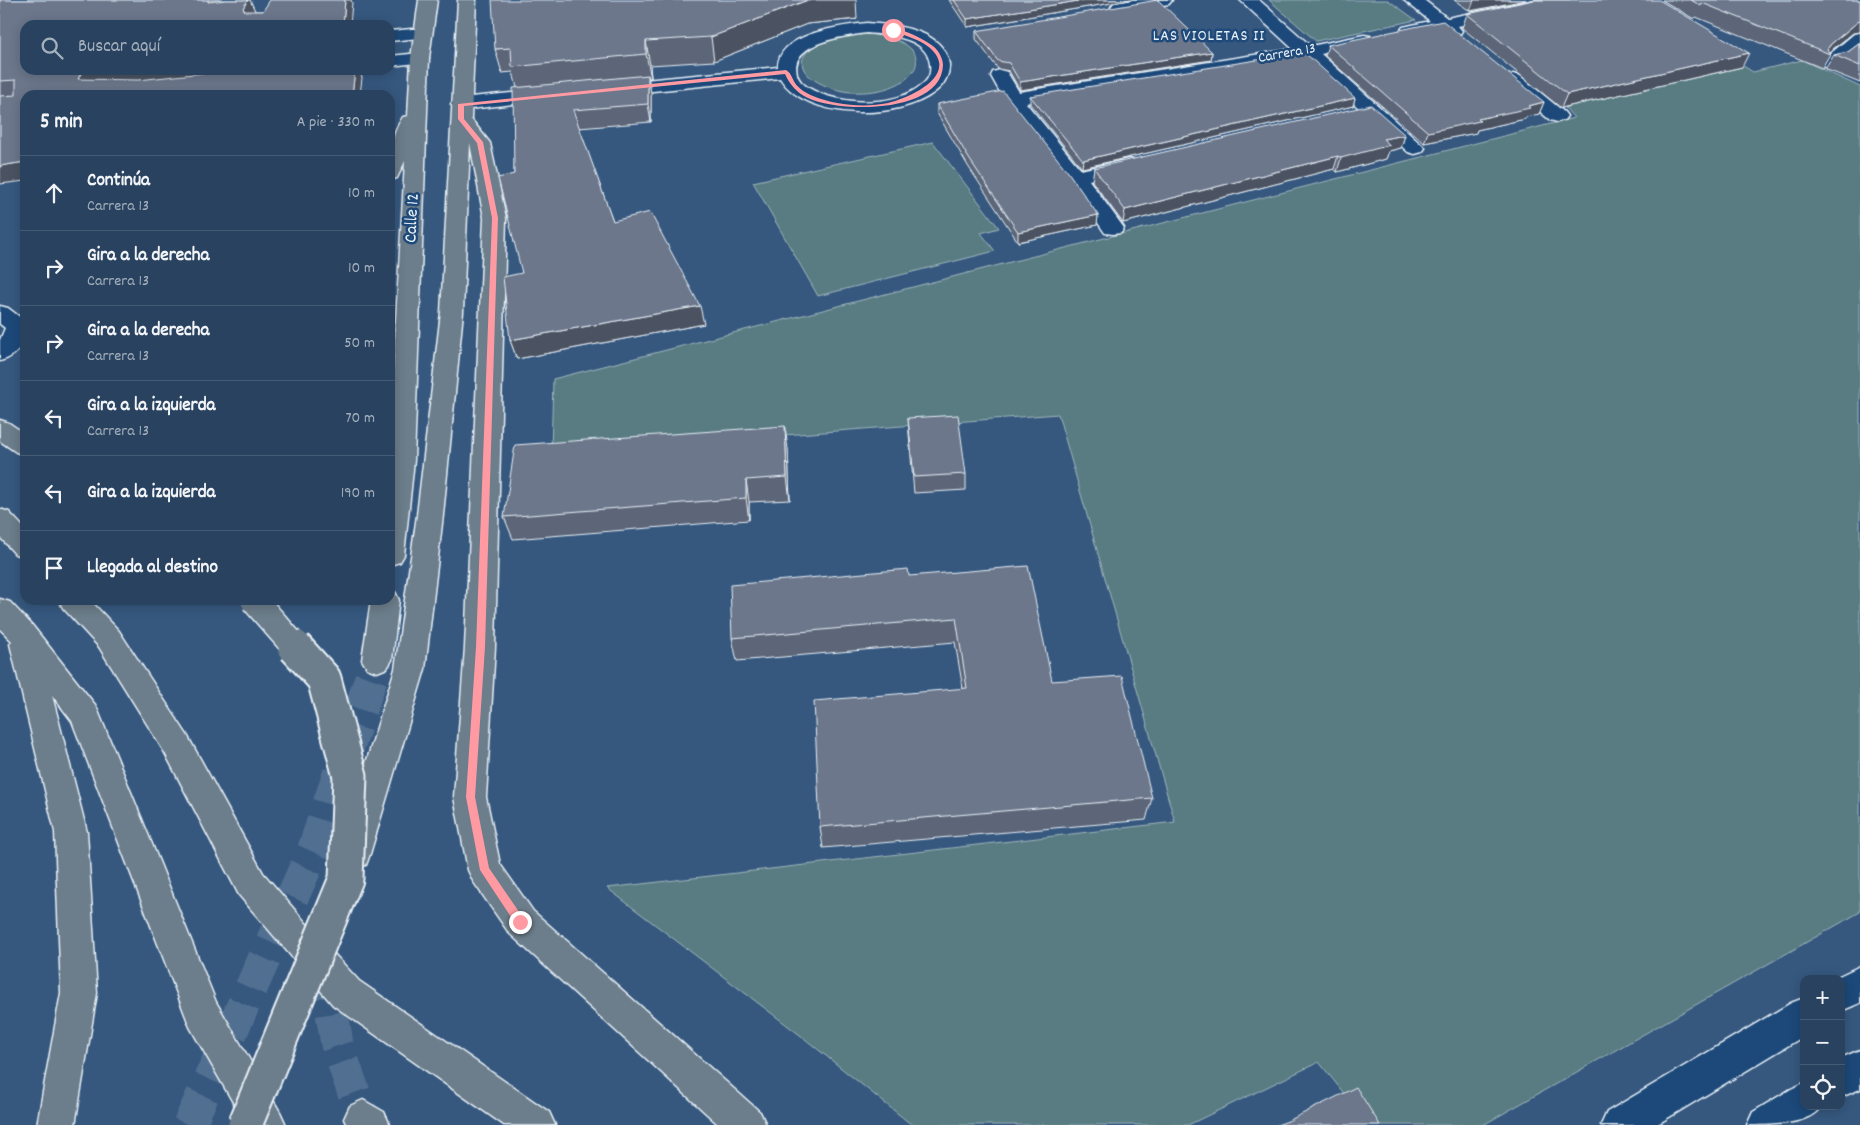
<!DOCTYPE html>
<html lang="es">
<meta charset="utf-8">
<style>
:root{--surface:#28425f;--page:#344d68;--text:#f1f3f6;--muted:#a5b0bd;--line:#445b74}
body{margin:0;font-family:Dekko,sans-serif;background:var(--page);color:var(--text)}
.controls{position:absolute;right:15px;bottom:15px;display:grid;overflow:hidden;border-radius:10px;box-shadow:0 2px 12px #0003}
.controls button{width:45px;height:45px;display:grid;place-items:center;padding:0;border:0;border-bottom:1px solid var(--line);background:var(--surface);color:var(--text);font:25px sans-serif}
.stop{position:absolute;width:15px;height:15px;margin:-11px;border:4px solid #ff9aa2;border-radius:50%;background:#fff}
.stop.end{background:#ff9aa2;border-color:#fff;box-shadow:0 1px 5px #0008}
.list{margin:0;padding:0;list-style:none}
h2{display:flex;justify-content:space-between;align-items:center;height:65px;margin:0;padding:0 20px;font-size:21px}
h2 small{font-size:16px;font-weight:400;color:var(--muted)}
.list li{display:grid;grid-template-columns:32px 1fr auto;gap:15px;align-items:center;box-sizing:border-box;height:75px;padding:0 20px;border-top:1px solid var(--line)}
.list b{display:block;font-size:19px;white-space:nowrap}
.list p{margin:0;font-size:16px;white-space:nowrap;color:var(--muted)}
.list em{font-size:16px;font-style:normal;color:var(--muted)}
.icon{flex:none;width:28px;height:28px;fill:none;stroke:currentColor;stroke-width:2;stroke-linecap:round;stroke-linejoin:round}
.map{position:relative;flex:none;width:1860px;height:1125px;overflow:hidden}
.search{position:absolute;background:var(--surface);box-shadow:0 2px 12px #0003;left:20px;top:20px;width:375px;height:55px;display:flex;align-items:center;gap:12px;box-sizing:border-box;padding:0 18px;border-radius:15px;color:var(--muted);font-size:19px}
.panel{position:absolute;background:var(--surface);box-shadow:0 2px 12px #0003;left:20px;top:90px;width:375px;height:515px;border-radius:15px}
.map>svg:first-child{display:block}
</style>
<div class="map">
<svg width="1860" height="1125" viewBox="0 0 1860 1125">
<rect width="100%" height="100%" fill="#36587f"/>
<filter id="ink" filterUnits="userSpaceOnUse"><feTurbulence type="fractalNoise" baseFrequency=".02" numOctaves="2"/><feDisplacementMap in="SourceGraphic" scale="10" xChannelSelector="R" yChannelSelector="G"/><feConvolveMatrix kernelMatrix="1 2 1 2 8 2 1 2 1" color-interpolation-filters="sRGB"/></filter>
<g filter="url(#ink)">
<g fill="#587c82" stroke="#a0b6bd">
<path d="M1269 0H1388L1416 20 1316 41Z"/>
<path d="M860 34C948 37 924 96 851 92 828 91 778 69 816 45 829 37 845 36 860 34Z"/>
<path d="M1695 36 1753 72 1802 60 1860 87V912L1483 1125H1369L1319 1062 1188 1125H912L800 1035 607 888 1175 822 1058 414 551 453 553 379 1574 118 1555 96Z"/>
<path d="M933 142 999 228 981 233 995 251 818 296 753 182Z"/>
</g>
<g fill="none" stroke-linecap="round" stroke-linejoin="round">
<g stroke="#516f91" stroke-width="33" stroke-dasharray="33 17" stroke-linecap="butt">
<path d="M327 964 326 975 337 1044 363 1119"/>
<path d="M189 1125 314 849 377 660"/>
</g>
<defs>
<g id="minor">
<path d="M1131 0H1172L1169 4 1163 5 1120 12 1114 11 1111 7 1114 3Z"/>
<path d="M1240 0H1259L1311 46 1364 35 1370 36 1373 40 1370 44 1321 54 1425 148 1422 152 1415 154 1408 152 1303 58 1026 103 1081 170 1129 159 1136 161 1139 165 1136 169 1089 180 1124 228 1121 233 1113 234 1105 233 1069 181 1006 103 991 76 993 72 1000 70 1007 72 1019 92 1293 49Z"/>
<path d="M1404 0H1424L1447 18 1535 0H1569L1566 4 1560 5 1458 26 1462 31 1459 35 1453 36 1440 30 1409 36 1403 35 1400 31 1403 27 1430 21Z"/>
<path d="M867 23C895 25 944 29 949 64 950 74 944 85 936 91 900 121 806 121 780 78L614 95 607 93 605 89 607 85 614 83 778 67C778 33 842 26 867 23ZM867 33C888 35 927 37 930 64 931 70 930 77 925 82 901 105 857 105 827 96 816 92 800 86 797 74 789 42 846 36 867 33Z"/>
<path d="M423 28 429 29 432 33 429 37 390 41V31Z"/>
<path d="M1860 33V47C1849 56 1839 71 1824 67L1821 63 1824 59 1854 34Z"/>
<path d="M420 53 426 54 429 58 426 62 390 66V56Z"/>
<path d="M1513 74 1520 76 1564 112 1567 116 1564 120 1557 122 1550 120 1506 84 1504 80 1506 76Z"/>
<path d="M551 89 558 91 560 95 558 99 461 110 454 108 451 104 454 100 461 98Z"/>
<path d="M0 306 8 308 25 321C25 341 22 355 0 361V340L5 328 0 324Z"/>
<path d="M1860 966V1003L1841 1011V979H1833Z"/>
<path d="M1804 998V1036L1656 1125H1601L1607 1112 1791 1003Z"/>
<path d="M1860 1050V1089L1841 1097V1058Z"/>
<path d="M1804 1083V1106H1821C1810 1125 1771 1125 1747 1125L1753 1112 1791 1089Z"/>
</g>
<g id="major">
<path d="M419 0H437L429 58 414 460 404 555 400 562 390 565V428L405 161 397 178 390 180C390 158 390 136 403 117L408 116 411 58Z"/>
<path d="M458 0H476L471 119 490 143 506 218 495 647 486 797 500 864 533 911 760 1112 766 1125H719L509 933 473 881 468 870 454 797 465 647 484 218 470 143 463 312 443 515 425 669 370 854 366 865 354 869 342 865 338 854 395 669 417 515 441 312Z"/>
<path d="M0 420 9 423 25 434V455L16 452 0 441Z"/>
<path d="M0 509 9 512 25 529V557L15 554 0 537Z"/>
<path d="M390 591 395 592 399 600 392 660 387 668 377 672 367 668 362 660 371 600H390Z"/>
<path d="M0 599 10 602 32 625 96 706 216 1002 280 1112 286 1125H246L190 1027 72 721 52 695 87 832 97 993 75 1125H37L61 993 55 832 10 644 12 641 0 629Z"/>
<path d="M59 600H90L119 631 187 735 263 873 311 929 359 981 549 1112 555 1125H504L333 1005 239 895 165 753 99 647 63 608Z"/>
<path d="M363 1100 384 1112 390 1125H347L344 1119 350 1106Z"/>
</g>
</defs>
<use href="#minor" stroke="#e8f1f8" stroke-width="3"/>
<use href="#major" stroke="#e8f1f8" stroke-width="3"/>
<use href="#minor" fill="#1f4a7a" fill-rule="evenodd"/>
<use href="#major" fill="#6c7d8b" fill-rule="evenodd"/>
<defs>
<path id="major-bridge-far1" d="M254 600 296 648"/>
<path id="major-bridge" d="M245 1125 346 879 350 776 324 679 295 647"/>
</defs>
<use href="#major-bridge-far1" stroke="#e8f1f8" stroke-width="29" stroke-linecap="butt"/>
<use href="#major-bridge" stroke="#e8f1f8" stroke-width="37" stroke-linecap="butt"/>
<use href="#major-bridge-far1" stroke="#6c7d8b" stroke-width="26"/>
<use href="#major-bridge" stroke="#6c7d8b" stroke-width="33"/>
</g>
<g fill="#5d6678" stroke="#e8f1f8">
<path d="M0 0H250L255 11H263L352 3 25 70H359L362 78 25 95 0 184Z"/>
<path d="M949 0H1130L967 27Z"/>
<path d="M1454 0H1526L1470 11Z"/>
<path d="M1662 0H1860L1853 33 1829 52 1830 54 1822 68 1696 17 1694 19Z"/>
<path d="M1467 14 1742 67 1561 108 1462 28Z"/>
<path d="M857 19 807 24 714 61 650 65 651 78H648L651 93V122L579 128 613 221 704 324 517 359 510 340 522 273 514 174 517 88 513 72 502 73 495 49Z"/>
<path d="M976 31 1212 52 1211 60 1020 90 1009 71 998 69 976 39Z"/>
<path d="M1860 43V83L1825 69 1834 55 1848 52Z"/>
<path d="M1328 45 1544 102 1539 114 1526 117 1525 119 1477 130 1476 133 1424 143 1325 56Z"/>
<path d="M1030 96 1355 98 1353 106 1082 168 1030 104Z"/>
<path d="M937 104 1098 215 1097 225 1018 242 968 166 937 113Z"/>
<path d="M1405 135 1401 148 1389 151 1386 159 1337 172 1334 169 1123 223 1092 181 1094 168Z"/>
<path d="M908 418 966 474V490L914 493 909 434Z"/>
<path d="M788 449 790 500 749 502V520L513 539 504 517Z"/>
<path d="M909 576 1052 681 1152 798 1146 820 823 848 820 827 963 689 955 642 737 661 732 638Z"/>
</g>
<g fill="#4c5362" stroke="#e8f1f8">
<path d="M208 0H220L215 18 208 2Z"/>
<path d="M248 0H250L256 13 250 24 243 8Z"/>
<path d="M345 0H351L352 3 350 25H343Z"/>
<path d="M816 0H856L857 19 807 24 714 61 711 37 805 1Z"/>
<path d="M1084 0H1130L967 27V19Z"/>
<path d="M1474 0H1526L1470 11Z"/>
<path d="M1860 20V32L1853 33 1828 53 1825 52 1831 44Z"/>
<path d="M646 41 650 65 651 78 646 54Z"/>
<path d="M1212 52 1211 60 1020 90V82Z"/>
<path d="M1749 53 1742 67 1561 108 1567 94Z"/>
<path d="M96 70H248L98 87 78 79 81 73Z"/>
<path d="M355 70H359L362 78 360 95H352Z"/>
<path d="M648 75 651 93V122L648 104Z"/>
<path d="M1355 98 1353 106 1082 168 1083 160Z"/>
<path d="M1544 102 1539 114 1526 117 1525 119 1477 130 1476 133 1424 143 1428 132Z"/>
<path d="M1405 135 1401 148 1389 151 1386 159 1337 172 1341 158 1383 139Z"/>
<path d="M1338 156 1334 169 1123 223 1125 210Z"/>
<path d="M25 162V181L0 184V166Z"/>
<path d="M1098 215 1097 225 1018 242V232Z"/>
<path d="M700 306 704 324 517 359 510 340Z"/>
<path d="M785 426 788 449 790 500 787 477Z"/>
<path d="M746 480 749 502V520L746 498Z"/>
</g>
<g fill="#6c778c" stroke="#e8f1f8">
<path d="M0 0H208V2L225 0H248L243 8 245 11H263L270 0H345L343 25H25V70H96L81 73 78 79 138 80 231 70H355L352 95H25V162L0 166V96L16 95V80L0 81Z"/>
<path d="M492 0H816L805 1 711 37 646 41V54L512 67 511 48 495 49Z"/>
<path d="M954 0H1084L967 19Z"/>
<path d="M1158 0 1212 52 1020 82 1009 63 998 61 976 31Z"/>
<path d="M1534 0H1659L1749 53 1567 94 1467 14Z"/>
<path d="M1691 0H1860V20L1831 44 1827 49 1830 54 1702 3 1701 6Z"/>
<path d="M1443 21 1544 102 1528 106 1530 108 1478 119 1480 121 1428 132 1328 45Z"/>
<path d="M1860 43V66L1834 55 1848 52Z"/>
<path d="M1301 53H1305L1355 98 1083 160 1030 96Z"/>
<path d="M648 75V104L573 110 613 221 650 212 700 306 510 340 503 277 522 273 498 178 514 174 513 88Z"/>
<path d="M1003 91 1068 172 1098 215 1018 232 968 157 937 104Z"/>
<path d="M1371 105 1405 135 1383 139 1390 145 1341 158 1338 156 1125 210 1094 168Z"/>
<path d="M958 415 966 474 914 477 908 418Z"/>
<path d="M785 426 787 477 746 480V498L504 517 515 445Z"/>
<path d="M1028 566 1052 681 1122 676 1152 798 820 827 814 701 967 688 956 618 732 638 730 585 908 569 909 576Z"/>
<path d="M1356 1087 1380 1125H1277L1288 1121Z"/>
</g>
</g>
<path fill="#ff9aa2" d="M891 29C905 29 919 37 930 44 937 48 943 57 943 65 942 114 839 113 808 98 797 93 790 85 785 74L464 106V119L483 142 498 218 485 647 475 797 489 868 526 922 520 927 517 926 480 870 466 797 476 647 492 218 477 143 458 119V104L786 70C791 73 792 78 795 83 798 88 807 94 813 96 835 105 864 108 888 103 910 98 960 75 930 48 919 39 904 35 891 31Z"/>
<g text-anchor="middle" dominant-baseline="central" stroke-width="5" stroke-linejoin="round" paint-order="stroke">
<g font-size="15" fill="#e8f1f8" stroke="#1f4a7a">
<text transform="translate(1287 54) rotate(-10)">Carrera 13</text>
</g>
<g font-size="16" letter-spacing="1" fill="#e8f1f8" stroke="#1f4a7a">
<text x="1209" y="36">LAS VIOLETAS II</text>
</g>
<g font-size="18" fill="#e8f1f8" stroke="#1f4a7a">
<text transform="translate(413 218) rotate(-87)">Calle 12</text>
</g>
</g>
</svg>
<div class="controls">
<button>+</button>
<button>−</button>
<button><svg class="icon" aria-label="locate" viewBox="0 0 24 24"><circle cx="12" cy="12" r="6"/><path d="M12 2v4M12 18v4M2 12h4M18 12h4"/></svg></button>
</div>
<div class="stop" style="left:893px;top:30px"></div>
<div class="stop end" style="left:520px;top:922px"></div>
<div class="search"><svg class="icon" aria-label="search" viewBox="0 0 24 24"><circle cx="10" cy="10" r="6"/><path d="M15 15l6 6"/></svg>Buscar aquí</div>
<section class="panel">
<h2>5 min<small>A pie · 330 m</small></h2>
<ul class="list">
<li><svg class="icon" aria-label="ahead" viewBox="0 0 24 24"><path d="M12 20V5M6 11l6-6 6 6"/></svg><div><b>Continúa</b><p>Carrera 13</p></div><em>10 m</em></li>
<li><svg class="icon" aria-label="right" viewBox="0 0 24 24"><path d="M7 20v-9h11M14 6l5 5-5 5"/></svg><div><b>Gira a la derecha</b><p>Carrera 13</p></div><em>10 m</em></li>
<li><svg class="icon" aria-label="right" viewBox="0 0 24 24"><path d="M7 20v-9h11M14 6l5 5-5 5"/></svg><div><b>Gira a la derecha</b><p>Carrera 13</p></div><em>50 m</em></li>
<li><svg class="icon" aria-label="left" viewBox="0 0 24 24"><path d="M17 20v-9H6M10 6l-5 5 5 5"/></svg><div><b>Gira a la izquierda</b><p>Carrera 13</p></div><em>70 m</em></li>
<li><svg class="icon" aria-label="left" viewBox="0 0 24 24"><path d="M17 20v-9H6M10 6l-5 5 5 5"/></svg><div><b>Gira a la izquierda</b></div><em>190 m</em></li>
<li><svg class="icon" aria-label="arrive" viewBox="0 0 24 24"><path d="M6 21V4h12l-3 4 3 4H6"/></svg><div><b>Llegada al destino</b></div></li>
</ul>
</section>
</div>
